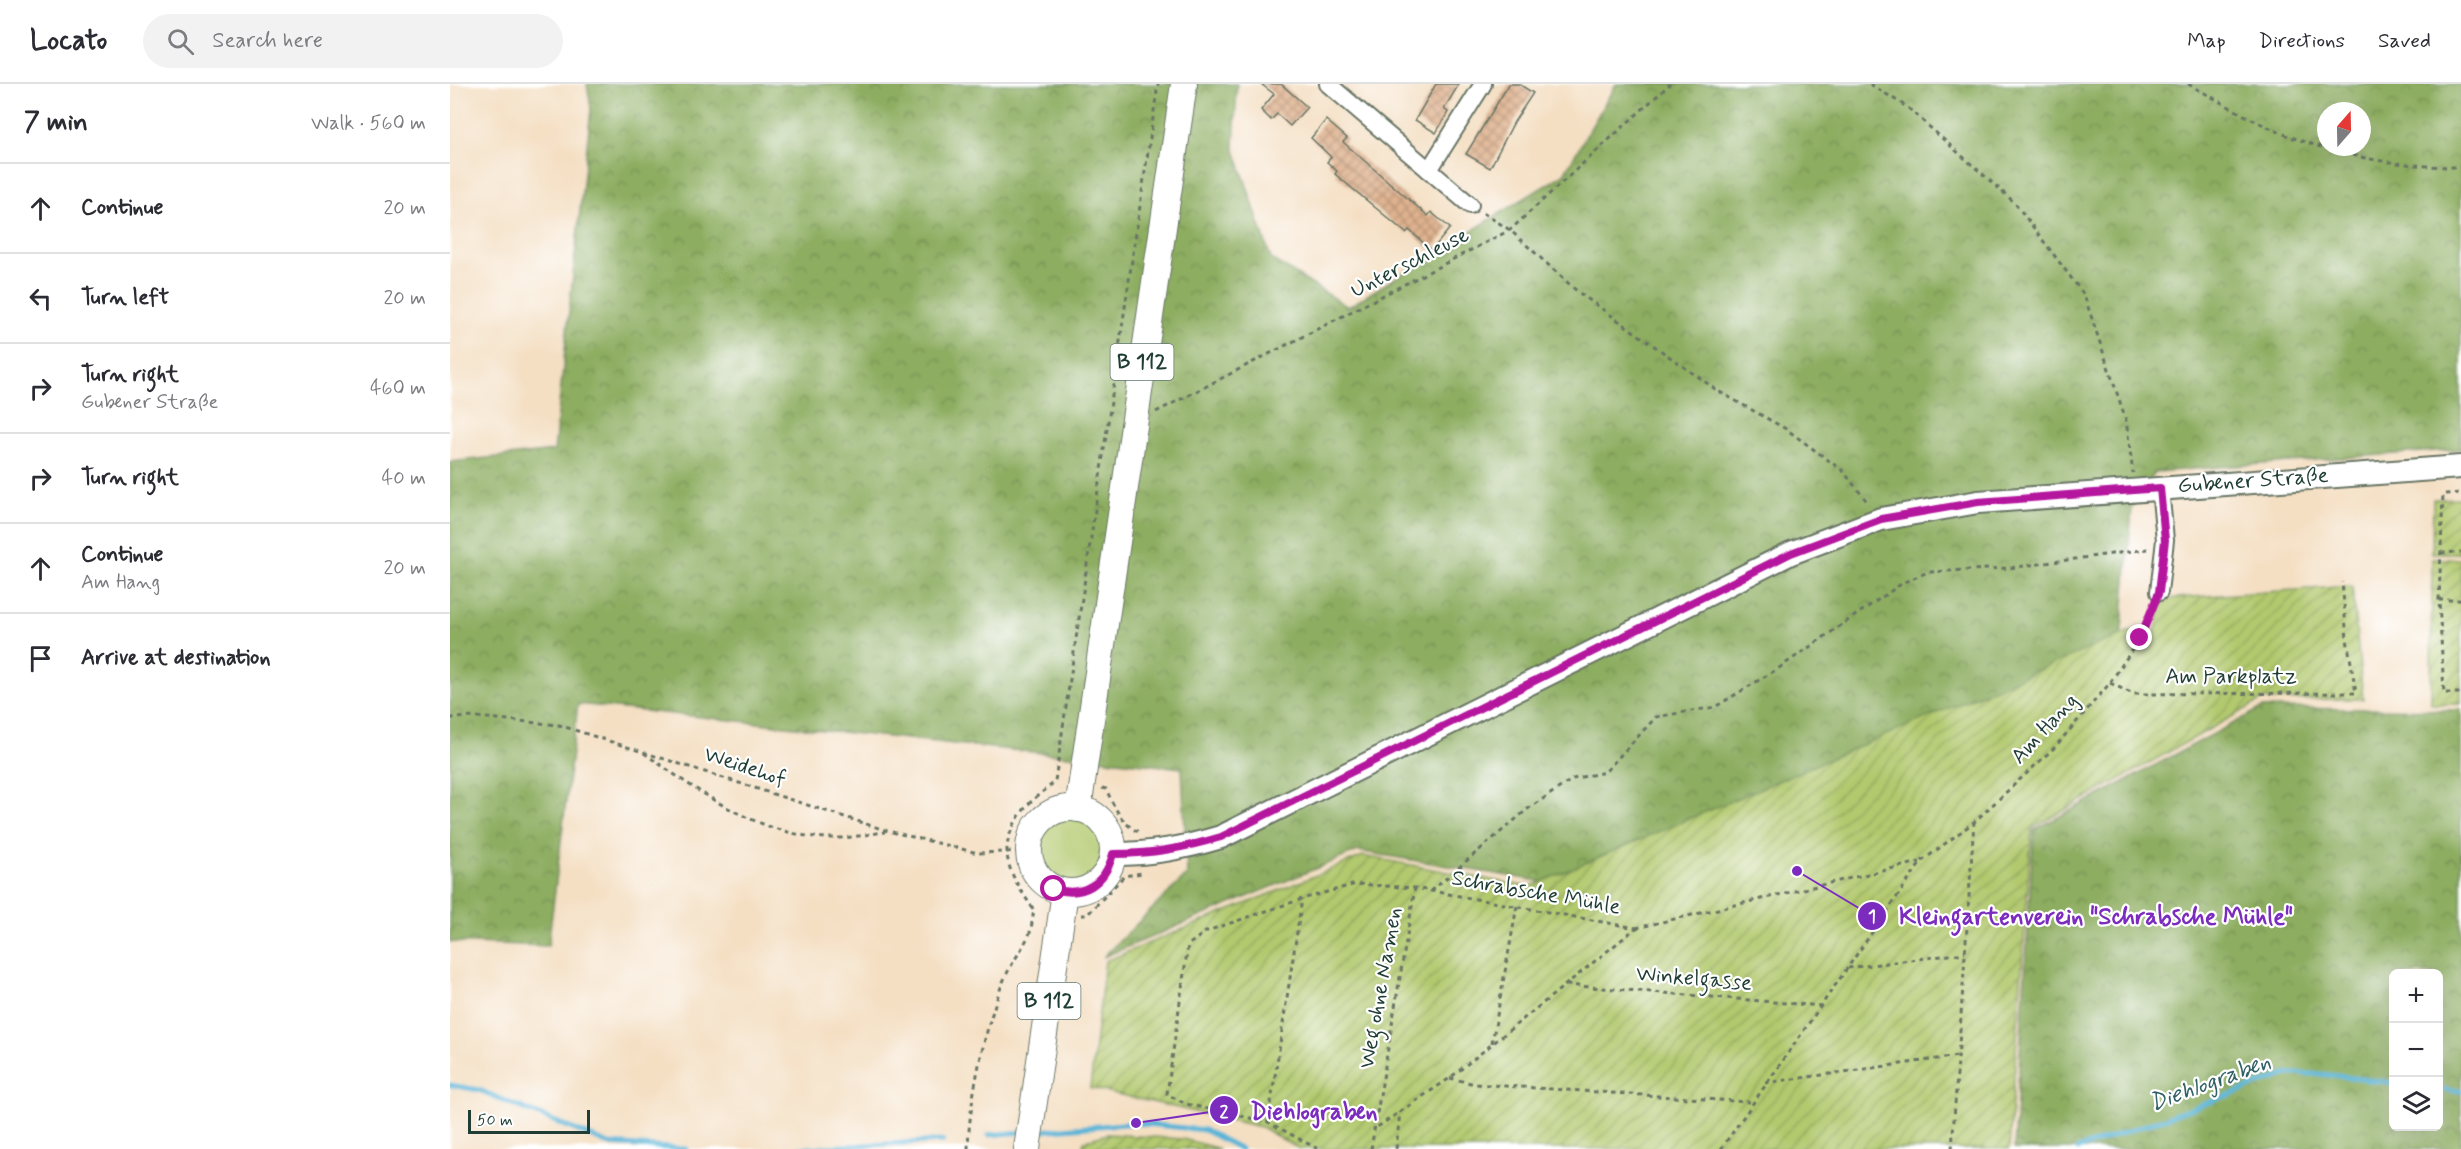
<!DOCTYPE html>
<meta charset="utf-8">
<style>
:root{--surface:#fff;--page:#f2f2f3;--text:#2b2b33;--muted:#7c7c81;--line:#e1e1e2}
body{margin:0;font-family:Mynerve,sans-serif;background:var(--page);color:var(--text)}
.controls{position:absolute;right:18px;bottom:18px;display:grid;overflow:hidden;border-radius:9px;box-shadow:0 6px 24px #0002}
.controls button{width:54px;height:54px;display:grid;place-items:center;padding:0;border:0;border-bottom:2px solid var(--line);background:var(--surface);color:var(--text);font:30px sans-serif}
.compass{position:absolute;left:1867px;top:18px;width:54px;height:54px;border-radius:50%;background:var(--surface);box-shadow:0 6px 24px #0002;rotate:20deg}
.scale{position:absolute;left:18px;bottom:15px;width:122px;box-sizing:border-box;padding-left:6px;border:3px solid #1f3d34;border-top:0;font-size:16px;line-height:21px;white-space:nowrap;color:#1f3d34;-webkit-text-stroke:4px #fff;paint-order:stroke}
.stop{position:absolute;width:18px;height:18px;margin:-14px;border:4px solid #b5179e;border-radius:50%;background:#fff}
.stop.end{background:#b5179e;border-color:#fff;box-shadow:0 2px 6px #0008}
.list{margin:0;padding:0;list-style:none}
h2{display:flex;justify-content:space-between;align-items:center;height:78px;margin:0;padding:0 24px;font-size:26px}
h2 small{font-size:20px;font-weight:400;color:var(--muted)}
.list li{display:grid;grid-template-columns:39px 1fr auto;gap:18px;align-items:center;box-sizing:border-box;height:90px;padding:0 24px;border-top:2px solid var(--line)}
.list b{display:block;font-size:22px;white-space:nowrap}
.list p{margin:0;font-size:20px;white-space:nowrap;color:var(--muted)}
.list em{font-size:20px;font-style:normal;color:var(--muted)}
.icon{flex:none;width:33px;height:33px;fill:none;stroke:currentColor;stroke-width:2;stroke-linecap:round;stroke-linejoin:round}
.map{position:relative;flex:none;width:2011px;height:1065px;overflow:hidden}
header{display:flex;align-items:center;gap:36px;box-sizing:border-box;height:84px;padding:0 30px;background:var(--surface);border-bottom:2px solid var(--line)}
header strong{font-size:28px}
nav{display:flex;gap:33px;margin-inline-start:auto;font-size:21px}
.search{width:420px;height:54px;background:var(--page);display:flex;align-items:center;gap:15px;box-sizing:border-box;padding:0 21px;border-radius:33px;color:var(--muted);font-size:22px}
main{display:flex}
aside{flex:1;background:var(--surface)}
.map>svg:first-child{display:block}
</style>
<header>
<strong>Locato</strong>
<div class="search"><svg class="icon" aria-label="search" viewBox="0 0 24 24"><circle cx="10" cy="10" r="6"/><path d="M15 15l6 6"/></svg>Search here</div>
<nav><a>Map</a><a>Directions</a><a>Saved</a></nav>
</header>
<main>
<aside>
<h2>7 min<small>Walk · 560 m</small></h2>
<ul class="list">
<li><svg class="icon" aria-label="ahead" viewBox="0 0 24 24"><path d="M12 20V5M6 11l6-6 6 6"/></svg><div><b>Continue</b></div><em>20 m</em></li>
<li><svg class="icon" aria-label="left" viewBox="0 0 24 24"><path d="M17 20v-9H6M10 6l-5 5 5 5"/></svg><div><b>Turn left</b></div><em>20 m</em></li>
<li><svg class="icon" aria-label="right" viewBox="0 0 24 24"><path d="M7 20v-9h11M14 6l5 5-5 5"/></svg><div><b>Turn right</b><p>Gubener Straße</p></div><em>460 m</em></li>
<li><svg class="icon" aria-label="right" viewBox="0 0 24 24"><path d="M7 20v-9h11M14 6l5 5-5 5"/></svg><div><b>Turn right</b></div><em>40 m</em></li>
<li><svg class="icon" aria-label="ahead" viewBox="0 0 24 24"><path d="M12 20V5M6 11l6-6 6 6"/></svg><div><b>Continue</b><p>Am Hang</p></div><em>20 m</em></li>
<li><svg class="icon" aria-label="arrive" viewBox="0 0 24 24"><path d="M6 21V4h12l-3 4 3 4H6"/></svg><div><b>Arrive at destination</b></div></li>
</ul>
</aside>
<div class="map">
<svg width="2011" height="1065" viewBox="0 0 2011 1065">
<defs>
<pattern id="forest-crowns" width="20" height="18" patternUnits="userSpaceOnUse" patternTransform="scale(1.5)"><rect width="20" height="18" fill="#8dad61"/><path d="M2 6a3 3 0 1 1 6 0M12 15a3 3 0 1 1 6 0" fill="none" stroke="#738e51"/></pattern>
<pattern id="garden-furrows" width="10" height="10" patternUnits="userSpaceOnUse" patternTransform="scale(1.5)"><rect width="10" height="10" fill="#b2c96e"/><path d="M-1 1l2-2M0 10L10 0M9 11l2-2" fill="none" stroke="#90a45b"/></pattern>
<pattern id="building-cross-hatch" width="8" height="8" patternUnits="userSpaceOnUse" patternTransform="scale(1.5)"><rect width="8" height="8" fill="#e0b390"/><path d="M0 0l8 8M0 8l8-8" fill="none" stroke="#b59376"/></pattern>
</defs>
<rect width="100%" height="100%" fill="#fff"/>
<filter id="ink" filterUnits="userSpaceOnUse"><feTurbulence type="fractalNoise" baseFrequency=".0167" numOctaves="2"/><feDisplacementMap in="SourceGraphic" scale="12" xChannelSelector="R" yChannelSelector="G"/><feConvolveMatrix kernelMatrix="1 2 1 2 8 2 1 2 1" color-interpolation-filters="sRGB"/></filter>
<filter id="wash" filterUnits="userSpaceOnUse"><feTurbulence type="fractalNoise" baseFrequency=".008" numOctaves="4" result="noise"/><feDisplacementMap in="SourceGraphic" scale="24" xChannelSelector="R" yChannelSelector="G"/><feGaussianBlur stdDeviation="1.35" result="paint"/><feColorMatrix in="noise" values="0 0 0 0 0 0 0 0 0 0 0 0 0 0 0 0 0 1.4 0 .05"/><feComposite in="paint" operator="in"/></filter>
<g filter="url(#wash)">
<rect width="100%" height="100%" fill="#f4dfc3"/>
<circle fill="#b2c96e" stroke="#688351" stroke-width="1.5" cx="621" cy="766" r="33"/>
<g fill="url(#forest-crowns)" stroke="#56754a" stroke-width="1.5" fill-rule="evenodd">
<path d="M137 0H787L784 63 821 175 898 223 1114 90 1166 0H2011V365L1705 388 1682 424 1671 557 1226 820 908 767 653 873 737 791 732 684 128 620 98 862 0 858V378L104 367 141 25ZM1876 27H1912V63H1876Z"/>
<path d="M1812 624 2011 626V1065H1564L1584 746ZM1944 890H1988V1042H1944Z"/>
</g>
<g fill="url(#garden-furrows)" stroke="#688351" stroke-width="1.5">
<path d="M2011 414V469H1982L1983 415Z"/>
<path d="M1982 475H2011V620H1981Z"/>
<path d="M1902 502 1913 615 1812 616 1582 744 1559 1065H849L811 1043 640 1004 655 877 913 772 1079 803 1680 547 1702 560 1713 515Z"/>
<path d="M657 1050 733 1055 770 1065H632L634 1057Z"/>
</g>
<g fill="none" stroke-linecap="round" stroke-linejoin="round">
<g stroke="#59b4d7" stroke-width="5">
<path d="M0 1001 29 1006 159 1060 236 1065"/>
<path d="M1988 1005 2011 1007"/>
<path d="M588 1047 686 1039 754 1046 791 1065"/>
<path d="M539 1051 573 1048"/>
<path d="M339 1065 493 1057"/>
<path d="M1628 1065 1838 990H1871L1944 999"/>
</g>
</g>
<g id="blocks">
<g fill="url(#building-cross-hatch)">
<path d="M811 0H831L857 23 840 42 827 30 821 36 811 26 824 10Z"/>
<path d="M986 0H1009L994 25 998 28 986 49 965 36Z"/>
<path d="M1059 0H1069L1083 9 1064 38 1040 84 1016 70Z"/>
<path d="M876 36 897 54 893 58 941 100 978 132 981 128 1000 144 982 166 959 146 956 149 885 90 887 87 877 78 881 73 861 54Z"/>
</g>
</g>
</g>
<g filter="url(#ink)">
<use href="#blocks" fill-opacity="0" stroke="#6a7666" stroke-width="1.5"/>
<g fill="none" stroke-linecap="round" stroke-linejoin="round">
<defs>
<g id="minor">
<path d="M878 0 1020 121"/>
<path d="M979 86 1033 0"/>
<path d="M1709 508 1715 456 1710 404"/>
</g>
<path id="secondary" d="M663 770C702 770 734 764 771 753L1341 469 1431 435 1528 418 2011 383"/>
<g id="primary">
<circle cx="621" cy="766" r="42"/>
<path d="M628 725 734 0"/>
<path d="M577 1065 615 808"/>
</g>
</defs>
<use href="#minor" stroke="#6a7666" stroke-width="20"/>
<use href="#secondary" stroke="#6a7666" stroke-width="26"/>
<use href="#primary" stroke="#6a7666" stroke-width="28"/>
<g stroke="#6a7666" stroke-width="3" stroke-dasharray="4.5 4.5" stroke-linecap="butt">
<path d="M1420 0 1457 23 1565 119 1634 211 1676 336 1683 389"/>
<path d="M1738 0C1772 18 1808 41 1844 54 1898 74 1954 83 2011 83"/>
<path d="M1033 129 1060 146 1128 208 1268 307 1336 345 1393 387 1419 420"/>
<path d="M706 328 1060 146 1220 0"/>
<path d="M1991 469 2011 468"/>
<path d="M1989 516 1993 410 2011 409"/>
<path d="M2011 516H1989L1994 609H2011"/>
<path d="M1660 599 1683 610 1906 609 1897 555 1892 498"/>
<path d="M0 634 27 633 109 641 438 747 528 769 579 767"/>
<path d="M194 669C250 709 309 752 380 754 398 755 417 750 435 748"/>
<path d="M652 704 656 705C664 722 672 742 691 749"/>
<path d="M981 807 1079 724 1123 695 1155 688 1206 633 1265 623 1329 584 1454 498 1478 488 1559 484 1698 465"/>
<path d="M631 831H637L674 792 692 789"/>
<path d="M1186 844 1470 778"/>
<path d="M1398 884 1515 869"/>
<path d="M1116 901 1372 922"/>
<path d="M1042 959 1067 822"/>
<path d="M1000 994 1025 1000 1300 1018"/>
<path d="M1315 999 1508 972"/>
<path d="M818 1038 852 815"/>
<path d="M518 1065C519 1017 535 943 553 898 560 881 570 869 578 853 582 846 582 835 584 826 557 787 543 763 577 722 585 712 597 706 605 697L708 0"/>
<path d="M868 1065 818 1038 736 1020 717 1010 738 861 757 847 852 815 906 800 965 804 1186 844 1000 994 923 1046"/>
<path d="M921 1065 965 804"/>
<path d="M946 1065 950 1028"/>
<path d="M1271 1065 1472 777 1524 738 1604 664 1660 599 1690 554 1704 521"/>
<path d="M1502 1065 1524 738"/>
</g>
<use href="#minor" stroke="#fff" stroke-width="16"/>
<use href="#secondary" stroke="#fff" stroke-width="22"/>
<use href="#primary" stroke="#fff" stroke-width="26"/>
</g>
</g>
<g fill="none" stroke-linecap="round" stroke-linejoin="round" filter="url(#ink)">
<path stroke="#b5179e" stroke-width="8" d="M604 805C634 814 655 799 663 770 702 770 734 764 771 753L1341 469 1431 435 1528 418 1710 404 1715 456 1709 508 1690 554"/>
</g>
<g text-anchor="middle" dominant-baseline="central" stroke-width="4.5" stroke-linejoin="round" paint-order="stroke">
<g fill="#fff" stroke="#627771" stroke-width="1.5">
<rect x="660.5" y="260" width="63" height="36" rx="4.5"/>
<rect x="567.5" y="899" width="63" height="36" rx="4.5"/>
</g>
<g font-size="21" font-weight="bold" fill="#1f3d34">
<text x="692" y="278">B 112</text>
<text x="599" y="917">B 112</text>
</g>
<g font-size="22" fill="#1f3d34" stroke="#fff">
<text transform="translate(960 179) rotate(-27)">Unterschleuse</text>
<text transform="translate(1803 397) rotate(-4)">Gubener Straße</text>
<text x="1781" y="593">Am Parkplatz</text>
<text transform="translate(1595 645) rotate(-47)">Am Hang</text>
<text transform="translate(295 683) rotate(18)">Weidehof</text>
<text transform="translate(1086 809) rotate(10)">Schrabsche Mühle</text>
<text transform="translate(1244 895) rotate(5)">Winkelgasse</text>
<text transform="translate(931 904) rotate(-80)">Weg ohne Namen</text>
</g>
<g font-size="24" font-style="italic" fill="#306165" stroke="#fff">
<text transform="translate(1760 999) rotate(-20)">Diehlograben</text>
</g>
</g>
<path fill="none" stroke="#7b2cbf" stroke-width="2" d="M1347 787L1422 832M686 1039L774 1026"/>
<g fill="#7b2cbf" stroke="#fff" stroke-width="2">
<circle cx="1347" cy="787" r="6"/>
<circle cx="686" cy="1039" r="6"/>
<circle cx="1422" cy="832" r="15"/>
<circle cx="774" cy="1026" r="15"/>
</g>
<g font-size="18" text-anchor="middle" font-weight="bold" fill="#fff">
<text x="1422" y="838">1</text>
<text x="774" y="1033">2</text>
</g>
<g font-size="24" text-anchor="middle" font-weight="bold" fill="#7b2cbf" stroke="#fff" stroke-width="4.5" stroke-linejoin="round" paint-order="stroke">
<text x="1646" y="840">Kleingartenverein "Schrabsche Mühle"</text>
<text x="864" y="1035">Diehlograben</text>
</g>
</svg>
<div class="controls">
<button>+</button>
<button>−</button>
<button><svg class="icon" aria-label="layers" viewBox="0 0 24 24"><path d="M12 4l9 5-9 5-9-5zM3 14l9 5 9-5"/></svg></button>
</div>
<svg class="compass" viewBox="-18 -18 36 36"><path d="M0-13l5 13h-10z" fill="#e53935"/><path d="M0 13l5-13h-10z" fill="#7c7c81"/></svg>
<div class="scale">50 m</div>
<div class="stop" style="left:604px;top:805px"></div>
<div class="stop end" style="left:1690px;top:554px"></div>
</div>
</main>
